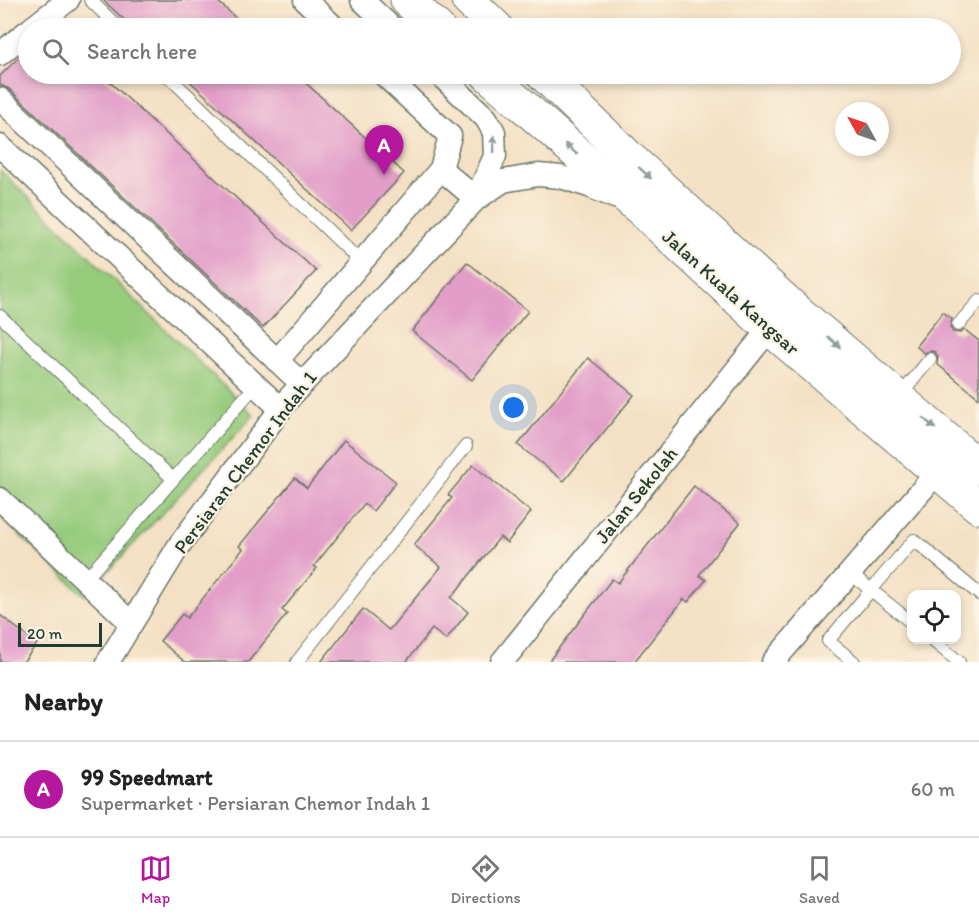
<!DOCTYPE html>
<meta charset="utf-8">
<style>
:root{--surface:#fff;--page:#f2f2f2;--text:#222;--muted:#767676;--line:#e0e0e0;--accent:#b5179e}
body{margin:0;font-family:Itim,sans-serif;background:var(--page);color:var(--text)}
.controls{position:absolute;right:18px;bottom:18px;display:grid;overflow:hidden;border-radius:12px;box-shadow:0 3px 9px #0003}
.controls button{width:54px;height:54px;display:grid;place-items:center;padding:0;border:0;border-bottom:2px solid var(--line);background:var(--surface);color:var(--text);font:30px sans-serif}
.compass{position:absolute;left:835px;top:102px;width:54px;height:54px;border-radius:50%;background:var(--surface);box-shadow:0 3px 9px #0003;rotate:310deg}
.scale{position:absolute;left:18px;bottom:15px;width:84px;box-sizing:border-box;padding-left:6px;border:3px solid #1f3d34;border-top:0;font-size:16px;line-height:21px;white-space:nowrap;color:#1f3d34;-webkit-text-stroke:4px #fcf5e5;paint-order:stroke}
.you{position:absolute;left:514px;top:408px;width:21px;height:21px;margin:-15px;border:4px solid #fff;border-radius:50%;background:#1a73e8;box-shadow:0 0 0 9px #1a73e833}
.badge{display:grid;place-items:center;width:39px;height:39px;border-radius:50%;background:var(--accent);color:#fff;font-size:20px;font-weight:700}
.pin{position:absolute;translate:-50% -50px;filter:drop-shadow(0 2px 3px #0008)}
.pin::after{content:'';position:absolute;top:32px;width:21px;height:18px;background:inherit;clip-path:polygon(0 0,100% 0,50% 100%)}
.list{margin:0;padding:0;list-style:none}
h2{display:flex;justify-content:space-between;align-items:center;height:78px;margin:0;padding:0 24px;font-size:26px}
h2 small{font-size:20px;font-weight:400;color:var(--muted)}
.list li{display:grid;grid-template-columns:39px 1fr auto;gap:18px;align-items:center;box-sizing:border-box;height:96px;padding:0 24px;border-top:2px solid var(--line)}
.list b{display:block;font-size:22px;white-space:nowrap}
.list p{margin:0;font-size:20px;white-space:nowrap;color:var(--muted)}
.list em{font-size:20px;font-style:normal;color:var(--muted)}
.icon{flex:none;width:33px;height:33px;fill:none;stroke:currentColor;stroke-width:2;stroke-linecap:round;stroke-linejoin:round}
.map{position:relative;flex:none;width:979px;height:662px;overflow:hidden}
.search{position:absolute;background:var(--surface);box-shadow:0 3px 9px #0003;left:18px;right:18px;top:18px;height:66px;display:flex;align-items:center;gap:15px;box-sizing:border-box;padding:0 21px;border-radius:33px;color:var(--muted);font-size:22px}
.sheet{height:174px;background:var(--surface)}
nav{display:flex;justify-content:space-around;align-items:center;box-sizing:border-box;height:84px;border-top:2px solid var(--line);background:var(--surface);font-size:16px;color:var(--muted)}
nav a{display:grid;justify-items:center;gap:3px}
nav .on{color:var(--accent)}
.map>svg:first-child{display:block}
</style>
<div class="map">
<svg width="979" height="662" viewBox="0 0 979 662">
<rect width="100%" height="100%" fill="#fcf5e5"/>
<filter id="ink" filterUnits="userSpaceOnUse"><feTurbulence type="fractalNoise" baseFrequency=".0167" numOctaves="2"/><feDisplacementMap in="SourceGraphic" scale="12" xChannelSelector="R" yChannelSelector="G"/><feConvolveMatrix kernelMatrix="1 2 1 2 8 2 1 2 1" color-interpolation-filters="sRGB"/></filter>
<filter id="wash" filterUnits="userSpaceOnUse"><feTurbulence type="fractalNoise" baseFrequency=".008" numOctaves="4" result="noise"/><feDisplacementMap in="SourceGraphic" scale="24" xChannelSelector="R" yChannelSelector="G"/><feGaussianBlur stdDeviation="1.35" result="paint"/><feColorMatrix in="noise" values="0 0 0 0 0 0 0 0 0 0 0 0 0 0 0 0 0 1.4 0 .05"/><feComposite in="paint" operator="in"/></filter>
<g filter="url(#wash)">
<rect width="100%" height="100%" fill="#f4e1c5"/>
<path fill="#96cb7c" stroke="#5a8458" stroke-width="1.5" d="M0 170 254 415 85 596 0 517Z"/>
<g id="blocks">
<g fill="#e29dc8">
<path d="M103 0H216L247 28H133Z"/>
<path d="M28 48V74H101L316 271 263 328 9 89 0 85V76Z"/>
<path d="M182 74H296L404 173 351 230Z"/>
<path d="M467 262 528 311 472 380 412 331Z"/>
<path d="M943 312 952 319 950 327 953 332 960 333 965 330 979 341V398L937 364 938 357 935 352 931 351 924 353 916 346Z"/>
<path d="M588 358 634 395 564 481 518 445Z"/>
<path d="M344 440 396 482 373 511 364 504 314 566 317 568 282 610 287 614 248 662H185L160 641 182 614 187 618 243 549 239 546 295 478 307 488Z"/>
<path d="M473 465 531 512 507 543 500 537 451 598 468 612 446 640 432 629 406 662H321L363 609 389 630 441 567 414 545 452 498 448 495Z"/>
<path d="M694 486 740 523 699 575 706 580 688 602 684 599 634 662H548L612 579 618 583Z"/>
<path d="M0 615 37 644 23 662H0Z"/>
</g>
</g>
</g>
<g filter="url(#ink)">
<use href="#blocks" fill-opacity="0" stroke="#6a7667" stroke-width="1.5"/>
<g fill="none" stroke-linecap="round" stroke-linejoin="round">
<defs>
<g id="lane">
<path d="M90 0 119 28"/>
<path d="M166 74 361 262"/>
<path d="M0 316 173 479"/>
<path d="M958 325 979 301"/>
<path d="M898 398 930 359"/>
<path d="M850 573 871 590 914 540 979 594"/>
<path d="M85 580 256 385"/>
<path d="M932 640 959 662"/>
<path d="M297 662 466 446"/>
<path d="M854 662 828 641 871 590 912 623"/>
</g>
<g id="street">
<path d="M305 0 335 28"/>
<path d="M362 0 392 28"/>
<path d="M32 28 68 0"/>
<path d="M0 54 28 31"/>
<path d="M439 74 486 118 494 132 495 156 476 199"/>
<path d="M0 99 302 384"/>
<path d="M0 146 281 409"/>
<path d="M441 169 476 199"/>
<path d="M277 361 441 169 450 136 383 74"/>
<path d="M0 499 131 623"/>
<path d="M108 662 180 544 289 398 476 199 503 181 538 175 561 177 589 186 615 197"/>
<path d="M502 662 779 317"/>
<path d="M773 662 947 461"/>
</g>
<g id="highway">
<path d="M407 0 438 28"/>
<path d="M468 0 497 28"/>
<path d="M487 74 638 207 770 329 979 507"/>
<path d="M543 74 633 161 789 304 979 467"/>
</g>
</defs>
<use href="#lane" stroke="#6a7667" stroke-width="14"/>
<use href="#street" stroke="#6a7667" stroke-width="25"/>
<use href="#highway" stroke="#6a7667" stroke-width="35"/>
<use href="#lane" stroke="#fff" stroke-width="12"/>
<use href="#street" stroke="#fff" stroke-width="22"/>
<use href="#highway" stroke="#fff" stroke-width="33"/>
</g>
<defs><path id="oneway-solid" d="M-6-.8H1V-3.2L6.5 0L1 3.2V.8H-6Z" transform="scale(1.5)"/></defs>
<g fill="#8f9e9a">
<use href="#oneway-solid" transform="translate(494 144) rotate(-91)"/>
<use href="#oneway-solid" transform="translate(571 149) rotate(-139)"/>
<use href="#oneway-solid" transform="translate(645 173) rotate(42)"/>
<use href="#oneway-solid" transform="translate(834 342) rotate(41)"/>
<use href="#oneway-solid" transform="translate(929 423) rotate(41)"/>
</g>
</g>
<g text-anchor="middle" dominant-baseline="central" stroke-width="4.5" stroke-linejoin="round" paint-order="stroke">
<g font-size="20" fill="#1f3d34" stroke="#fcf5e5">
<text transform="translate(731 292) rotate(42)">Jalan Kuala Kangsar</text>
<text transform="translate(245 462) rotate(-53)">Persiaran Chemor Indah 1</text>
<text transform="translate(636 495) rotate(-51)">Jalan Sekolah</text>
</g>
</g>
</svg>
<div class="controls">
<button><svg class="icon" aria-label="locate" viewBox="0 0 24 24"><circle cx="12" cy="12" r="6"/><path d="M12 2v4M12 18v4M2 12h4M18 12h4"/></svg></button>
</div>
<svg class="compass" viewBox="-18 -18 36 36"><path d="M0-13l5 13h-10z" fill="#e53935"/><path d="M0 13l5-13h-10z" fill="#767676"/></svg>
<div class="scale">20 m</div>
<div class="you"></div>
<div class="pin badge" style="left:384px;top:175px">A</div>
<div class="search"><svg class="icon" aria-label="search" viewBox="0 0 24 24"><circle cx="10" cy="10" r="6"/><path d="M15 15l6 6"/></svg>Search here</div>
</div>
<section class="sheet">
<h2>Nearby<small></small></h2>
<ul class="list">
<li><span class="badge">A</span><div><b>99 Speedmart</b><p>Supermarket · Persiaran Chemor Indah 1</p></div><em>60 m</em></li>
</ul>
</section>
<nav>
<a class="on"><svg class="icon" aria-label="map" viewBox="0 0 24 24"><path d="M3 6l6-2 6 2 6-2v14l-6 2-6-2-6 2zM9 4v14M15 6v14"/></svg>Map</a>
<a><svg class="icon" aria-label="directions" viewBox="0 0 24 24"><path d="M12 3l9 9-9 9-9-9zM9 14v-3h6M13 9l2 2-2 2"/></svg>Directions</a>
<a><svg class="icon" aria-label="saved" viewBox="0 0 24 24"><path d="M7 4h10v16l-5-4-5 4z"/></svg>Saved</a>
</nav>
